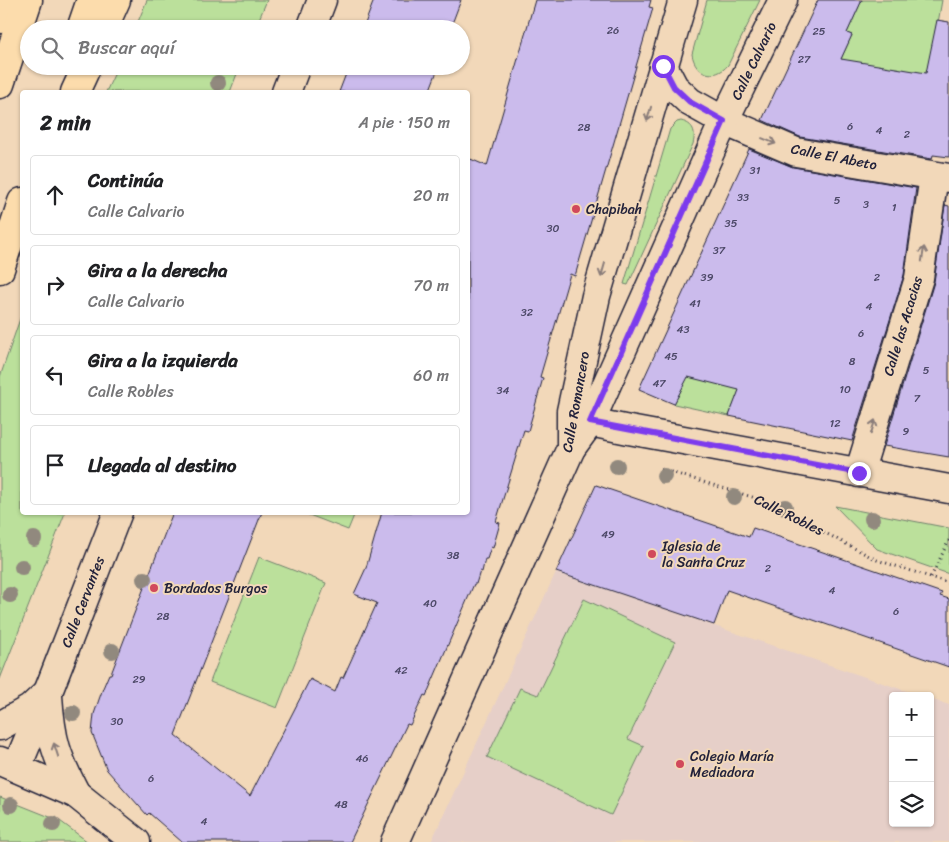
<!DOCTYPE html>
<html lang="es">
<meta charset="utf-8">
<style>
:root{--surface:#fff;--page:#f6f6f6;--text:#202124;--muted:#757577;--line:#e0e0e0}
body{margin:0;font-family:Sriracha,sans-serif;background:var(--page);color:var(--text)}
.controls{position:absolute;right:15px;bottom:15px;display:grid;overflow:hidden;border-radius:5px;box-shadow:0 1px 4px #0004}
.controls button{width:45px;height:45px;display:grid;place-items:center;padding:0;border:0;border-bottom:1px solid var(--line);background:var(--surface);color:var(--text);font:25px sans-serif}
.stop{position:absolute;width:15px;height:15px;margin:-11px;border:4px solid #7c3aed;border-radius:50%;background:#fff}
.stop.end{background:#7c3aed;border-color:#fff;box-shadow:0 1px 5px #0008}
.list{margin:0;padding:0;list-style:none}
h2{display:flex;justify-content:space-between;align-items:center;height:65px;margin:0;padding:0 20px;font-size:21px}
h2 small{font-size:16px;font-weight:400;color:var(--muted)}
.list li{display:grid;grid-template-columns:32px 1fr auto;gap:15px;align-items:center;box-sizing:border-box;height:80px;margin:0 10px 10px;padding:0 10px;border:1px solid var(--line);border-radius:5px}
.list b{display:block;font-size:19px;white-space:nowrap}
.list p{margin:0;font-size:16px;white-space:nowrap;color:var(--muted)}
.list em{font-size:16px;font-style:normal;color:var(--muted)}
.icon{flex:none;width:28px;height:28px;fill:none;stroke:currentColor;stroke-width:2;stroke-linecap:round;stroke-linejoin:round}
.map{position:relative;flex:none;width:949px;height:842px;overflow:hidden}
.search{position:absolute;background:var(--surface);box-shadow:0 1px 4px #0004;left:20px;top:20px;width:450px;height:55px;display:flex;align-items:center;gap:12px;box-sizing:border-box;padding:0 18px;border-radius:28px;color:var(--muted);font-size:19px}
.panel{position:absolute;background:var(--surface);box-shadow:0 1px 4px #0004;left:20px;top:90px;width:450px;height:425px;border-radius:5px}
.map>svg:first-child{display:block}
</style>
<div class="map">
<svg width="949" height="842" viewBox="0 0 949 842">
<rect width="100%" height="100%" fill="#f2d8b9"/>
<filter id="ink" filterUnits="userSpaceOnUse"><feTurbulence type="fractalNoise" baseFrequency=".02" numOctaves="2"/><feDisplacementMap in="SourceGraphic" scale="10" xChannelSelector="R" yChannelSelector="G"/><feConvolveMatrix kernelMatrix="1 2 1 2 8 2 1 2 1" color-interpolation-filters="sRGB"/></filter>
<g filter="url(#ink)">
<path fill="#e6cfc8" d="M556 572 921 696H893V823H930V699L949 705V842H431Z"/>
<g fill="#bbe09b" stroke="#6e816b">
<path d="M147 0H267L255 29H135Z"/>
<path d="M707 0H760L728 65C715 81 695 74 692 54Z"/>
<path d="M862 0H942L938 23 949 115 841 59 852 35 847 33Z"/>
<path d="M118 66H240L230 92H106Z"/>
<path d="M681 121C694 124 696 132 693 144L628 285 624 284 670 129 677 122Z"/>
<path d="M22 313V512L65 513 0 679V377Z"/>
<path d="M749 365 729 416 674 404 688 376Z"/>
<path d="M835 506 949 528V574L877 549Z"/>
<path d="M304 513H355L348 530Z"/>
<path d="M259 557 326 583 277 708 210 682Z"/>
<path d="M584 599 675 642 628 739 644 746 611 815 487 757 520 688 538 695Z"/>
<path d="M0 797 60 821 88 842H0Z"/>
</g>
<g fill="#cbbbec" stroke="#22223b">
<path d="M374 0H461L450 29H363Z"/>
<path d="M535 0H651L649 7 653 8 575 276 570 274 540 377 543 378 528 431 524 430 496 522 500 523 493 548 491 547 487 559H485L482 572 480 571 476 584H474L426 696 424 695 410 725 407 724 350 842H182L149 813 147 815 107 770 92 733 94 714 103 688 109 674H111L173 512H262L175 735 250 796 310 679 335 692 341 677 343 678 377 603 354 594 366 568 382 512H468V158L487 166Z"/>
<path d="M818 0H862L847 33 852 35 841 59 878 65 926 73 937 20 949 22V157L933 155 932 159 800 137 762 120Z"/>
<path d="M349 66H439L429 92H339Z"/>
<path d="M749 149 793 167 916 188 904 275 852 441 729 416 739 390 688 377 674 404 639 389Z"/>
<path d="M945 205 949 206V457L884 446 934 282Z"/>
<path d="M596 485 749 537 753 528 942 593 940 596 949 599V667L727 590 714 625 556 572Z"/>
</g>
<g fill="none" stroke-linecap="round" stroke-linejoin="round">
<defs>
<g id="minor">
<path d="M311 29 322 0"/>
<path d="M663 66 674 87 690 102 724 121 796 152 949 178"/>
<path d="M286 92 296 66"/>
<path d="M590 422 629 430 949 489"/>
<path d="M571 448 590 422 724 121 783 0"/>
<path d="M859 473 919 278 934 176"/>
<path d="M48 696C51 740 56 756 76 794"/>
<path d="M0 726 30 709 45 695"/>
<path d="M0 761 76 794 136 842"/>
<path d="M17 767 48 692 118 512"/>
<path d="M395 842 571 448V411L596 296 683 0"/>
</g>
<g id="motorway">
<path d="M0 19 6 0"/>
<path d="M81 29 91 0"/>
<path d="M103 29 116 0"/>
<path d="M0 84 28 0"/>
<path d="M75 92 87 66"/>
<path d="M0 269 22 202"/>
</g>
</defs>
<use href="#minor" stroke="#22223b" stroke-width="31"/>
<use href="#motorway" stroke="#22223b" stroke-width="31"/>
<g stroke="#22223b" stroke-width="3" stroke-dasharray="1 4" stroke-linecap="butt">
<path d="M661 469 762 500 877 560 949 583"/>
<path d="M931 577 949 540"/>
</g>
<use href="#minor" stroke="#f2d8b9" stroke-width="28"/>
<use href="#motorway" stroke="#fcdcac" stroke-width="28"/>
</g>
<g fill="#91897e">
<circle cx="218" cy="83" r="8"/>
<circle cx="617" cy="466" r="8"/>
<circle cx="664" cy="476" r="8"/>
<circle cx="734" cy="497" r="8"/>
<circle cx="785" cy="507" r="8"/>
<circle cx="872" cy="519" r="8"/>
<circle cx="34" cy="539" r="8"/>
<circle cx="22" cy="567" r="8"/>
<circle cx="144" cy="579" r="8"/>
<circle cx="10" cy="595" r="8"/>
<circle cx="112" cy="651" r="8"/>
<circle cx="73" cy="713" r="8"/>
<circle cx="11" cy="805" r="8"/>
<circle cx="53" cy="824" r="8"/>
</g>
<defs><path id="oneway-shaft" d="M-6 0H5M1.5-3L5.5 0L1.5 3" fill="none" stroke-width="1.6" stroke-linecap="round" stroke-linejoin="round" transform="scale(1.25)"/></defs>
<g stroke="#8a7d7a">
<use href="#oneway-shaft" transform="translate(649 114) rotate(106)"/>
<use href="#oneway-shaft" transform="translate(769 141) rotate(22)"/>
<use href="#oneway-shaft" transform="translate(923 254) rotate(-81)"/>
<use href="#oneway-shaft" transform="translate(603 270) rotate(106)"/>
<use href="#oneway-shaft" transform="translate(873 427) rotate(-73)"/>
<use href="#oneway-shaft" transform="translate(56 750) rotate(-108)"/>
</g>
</g>
<g fill="none" stroke-linecap="round" stroke-linejoin="round" filter="url(#ink)">
<path stroke="#7c3aed" stroke-width="6" d="M663 66 674 87 690 102 724 121 590 422 859 473"/>
</g>
<g fill="#d1495b" stroke="#f2d8b9" stroke-width="2">
<circle cx="576" cy="209" r="5"/>
<circle cx="652" cy="554" r="5"/>
<circle cx="154" cy="588" r="5"/>
<circle cx="680" cy="764" r="5"/>
</g>
<g text-anchor="middle" dominant-baseline="central" stroke-width="4" stroke-linejoin="round" paint-order="stroke">
<g font-size="11" fill="#4c4867">
<text x="613" y="30">26</text>
<text x="819" y="31">25</text>
<text x="804" y="59">27</text>
<text x="850" y="126">6</text>
<text x="584" y="127">28</text>
<text x="879" y="130">4</text>
<text x="907" y="134">2</text>
<text x="755" y="170">31</text>
<text x="743" y="197">33</text>
<text x="837" y="200">5</text>
<text x="866" y="204">3</text>
<text x="894" y="207">1</text>
<text x="731" y="223">35</text>
<text x="553" y="228">30</text>
<text x="719" y="250">37</text>
<text x="707" y="277">39</text>
<text x="877" y="277">2</text>
<text x="695" y="303">41</text>
<text x="869" y="306">4</text>
<text x="527" y="312">32</text>
<text x="683" y="329">43</text>
<text x="861" y="333">6</text>
<text x="671" y="356">45</text>
<text x="852" y="361">8</text>
<text x="926" y="370">5</text>
<text x="659" y="383">47</text>
<text x="845" y="389">10</text>
<text x="503" y="390">34</text>
<text x="917" y="398">7</text>
<text x="835" y="423">12</text>
<text x="906" y="431">9</text>
<text x="608" y="534">49</text>
<text x="453" y="555">38</text>
<text x="768" y="568">2</text>
<text x="832" y="590">4</text>
<text x="430" y="603">40</text>
<text x="896" y="611">6</text>
<text x="163" y="616">28</text>
<text x="401" y="670">42</text>
<text x="139" y="679">29</text>
<text x="117" y="721">30</text>
<text x="362" y="758">46</text>
<text x="151" y="778">6</text>
<text x="341" y="804">48</text>
<text x="204" y="821">4</text>
</g>
<g font-size="14" fill="#22223b" stroke="#f2d8b9">
<text transform="translate(754 61) rotate(-64)">Calle Calvario</text>
<text transform="translate(834 157) rotate(11)">Calle El Abeto</text>
<text transform="translate(903 326) rotate(-73)">Calle las Acacias</text>
<text transform="translate(576 402) rotate(-80)">Calle Romancero</text>
<text transform="translate(789 515) rotate(26)">Calle Robles</text>
<text transform="translate(83 602) rotate(-69)">Calle Cervantes</text>
</g>
<g font-size="14" fill="#22223b" stroke="#f2d8b9" text-anchor="start">
<text x="586" y="209">Chapibah</text>
<text x="662" y="546">Iglesia de<tspan x="662" dy="16">la Santa Cruz</tspan></text>
<text x="164" y="588">Bordados Burgos</text>
<text x="690" y="756">Colegio María<tspan x="690" dy="16">Mediadora</tspan></text>
</g>
</g>
</svg>
<div class="controls">
<button>+</button>
<button>−</button>
<button><svg class="icon" aria-label="layers" viewBox="0 0 24 24"><path d="M12 4l9 5-9 5-9-5zM3 14l9 5 9-5"/></svg></button>
</div>
<div class="stop" style="left:663px;top:66px"></div>
<div class="stop end" style="left:859px;top:473px"></div>
<div class="search"><svg class="icon" aria-label="search" viewBox="0 0 24 24"><circle cx="10" cy="10" r="6"/><path d="M15 15l6 6"/></svg>Buscar aquí</div>
<section class="panel">
<h2>2 min<small>A pie · 150 m</small></h2>
<ul class="list">
<li><svg class="icon" aria-label="ahead" viewBox="0 0 24 24"><path d="M12 20V5M6 11l6-6 6 6"/></svg><div><b>Continúa</b><p>Calle Calvario</p></div><em>20 m</em></li>
<li><svg class="icon" aria-label="right" viewBox="0 0 24 24"><path d="M7 20v-9h11M14 6l5 5-5 5"/></svg><div><b>Gira a la derecha</b><p>Calle Calvario</p></div><em>70 m</em></li>
<li><svg class="icon" aria-label="left" viewBox="0 0 24 24"><path d="M17 20v-9H6M10 6l-5 5 5 5"/></svg><div><b>Gira a la izquierda</b><p>Calle Robles</p></div><em>60 m</em></li>
<li><svg class="icon" aria-label="arrive" viewBox="0 0 24 24"><path d="M6 21V4h12l-3 4 3 4H6"/></svg><div><b>Llegada al destino</b></div></li>
</ul>
</section>
</div>
